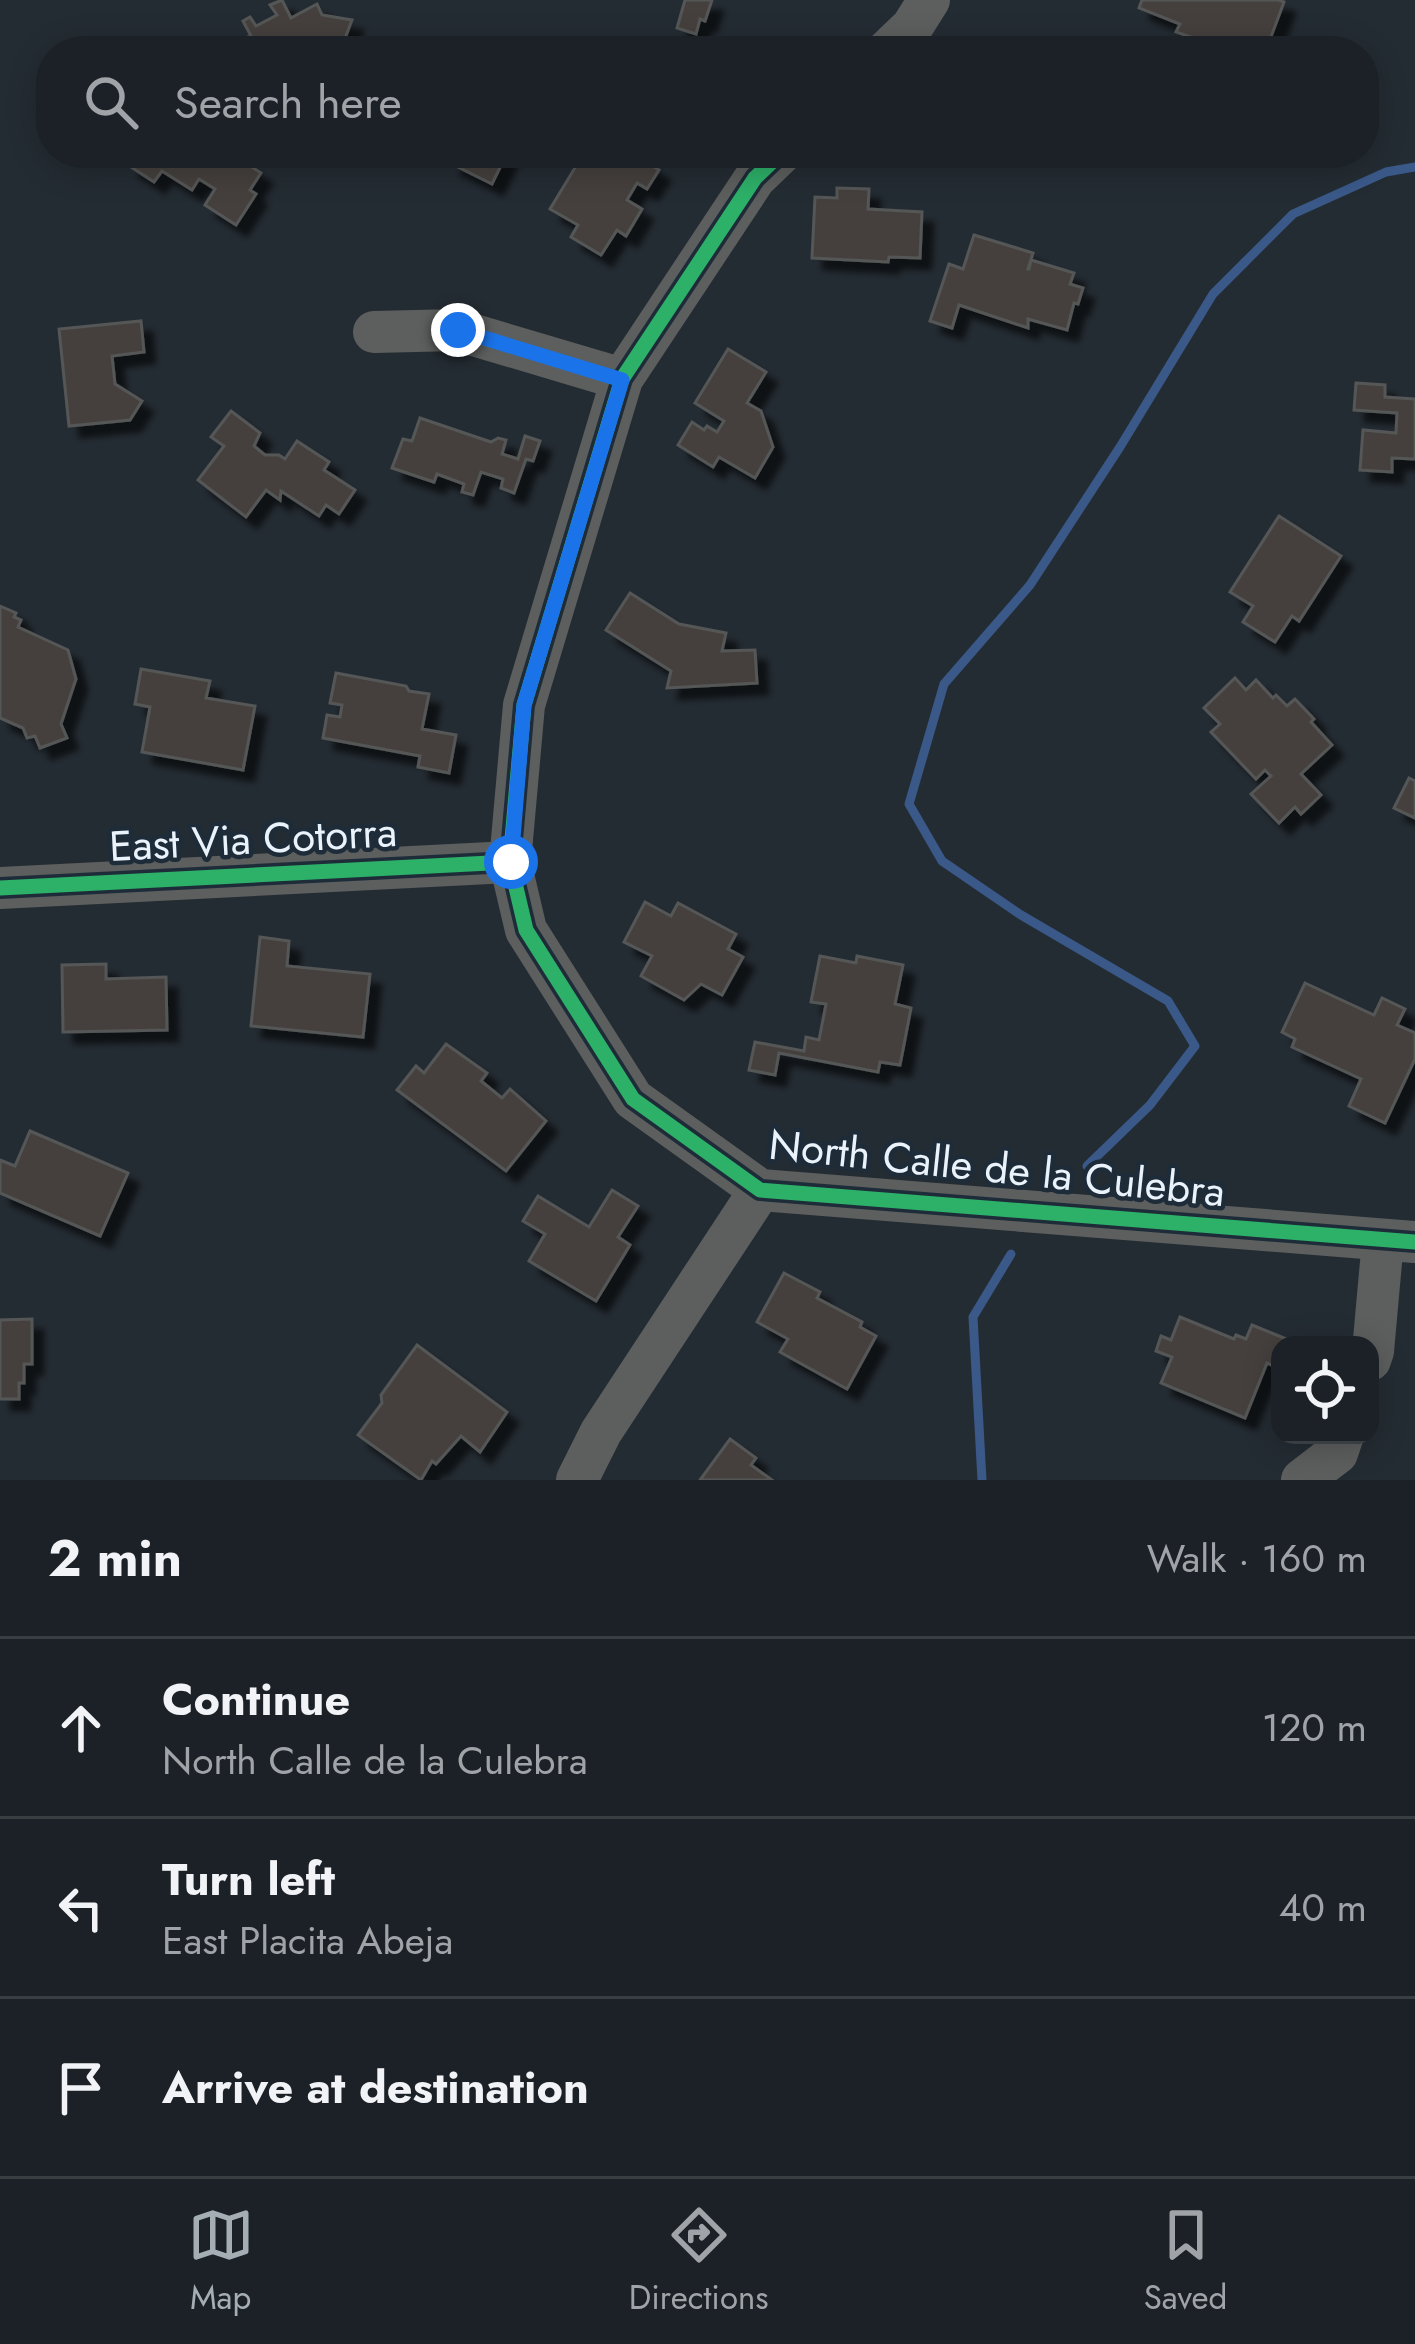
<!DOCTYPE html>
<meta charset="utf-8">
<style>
:root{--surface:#1b2126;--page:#24292e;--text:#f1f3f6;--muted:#a0a3a7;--line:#393e43;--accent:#a5adb5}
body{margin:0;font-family:Jost,sans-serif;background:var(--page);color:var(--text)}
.controls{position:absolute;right:36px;bottom:36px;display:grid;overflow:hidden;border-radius:24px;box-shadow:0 6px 30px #0003}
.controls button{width:108px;height:108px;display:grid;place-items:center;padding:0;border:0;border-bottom:3px solid var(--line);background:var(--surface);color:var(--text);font:60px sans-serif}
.stop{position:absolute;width:36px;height:36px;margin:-27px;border:9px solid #1a73e8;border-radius:50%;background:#fff}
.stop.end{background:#1a73e8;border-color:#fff;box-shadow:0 3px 12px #0008}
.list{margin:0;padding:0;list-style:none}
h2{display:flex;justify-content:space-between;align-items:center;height:156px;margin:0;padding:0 48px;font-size:51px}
h2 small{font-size:39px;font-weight:400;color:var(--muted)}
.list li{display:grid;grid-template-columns:78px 1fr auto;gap:36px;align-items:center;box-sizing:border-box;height:180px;padding:0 48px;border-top:3px solid var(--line)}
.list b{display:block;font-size:45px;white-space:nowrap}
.list p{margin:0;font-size:39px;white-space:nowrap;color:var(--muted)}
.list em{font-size:39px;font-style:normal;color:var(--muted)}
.icon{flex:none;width:66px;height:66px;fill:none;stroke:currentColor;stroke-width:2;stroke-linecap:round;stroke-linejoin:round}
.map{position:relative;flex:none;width:1415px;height:1480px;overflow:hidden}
.search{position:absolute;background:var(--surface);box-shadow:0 6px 30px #0003;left:36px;right:36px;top:36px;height:132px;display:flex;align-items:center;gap:30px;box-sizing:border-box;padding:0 42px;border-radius:48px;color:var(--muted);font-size:45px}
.sheet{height:696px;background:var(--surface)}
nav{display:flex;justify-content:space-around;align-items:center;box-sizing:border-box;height:168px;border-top:3px solid var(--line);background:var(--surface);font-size:33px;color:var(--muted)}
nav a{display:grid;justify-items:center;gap:6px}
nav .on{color:var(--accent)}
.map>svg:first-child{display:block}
</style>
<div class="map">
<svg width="1415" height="1480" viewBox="0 0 1415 1480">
<defs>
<filter id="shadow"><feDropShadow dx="11" dy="11" stdDeviation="3" flood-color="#0009"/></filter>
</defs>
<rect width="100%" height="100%" fill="#242c33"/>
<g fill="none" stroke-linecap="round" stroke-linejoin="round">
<g stroke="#3a5989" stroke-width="9">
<path d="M1087 1166 1150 1105 1195 1046 1168 1001 1021 915 942 861 909 804 944 684 1030 585 1120 447 1213 294 1293 214 1386 172 1415 167"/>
<path d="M982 1480 973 1317 1011 1254"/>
</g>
</g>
<g fill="#44413d" stroke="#555657" stroke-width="3" filter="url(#shadow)">
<path d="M282 0 291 18 317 4 322 15 352 20 344 41 385 51H240L236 41 251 36 243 21 250 17 256 26 277 15 270 5Z"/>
<path d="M685 0H712L705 21 700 19 696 34 677 28Z"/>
<path d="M1142 0H1278L1284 2 1266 50 1268 51H1201L1205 42 1176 32 1180 24 1139 8Z"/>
<path d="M135 153H230L261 173 250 190 256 194 236 225 205 205 215 189 199 179 192 190 162 171 154 182 128 165Z"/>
<path d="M455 153H507L492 184 450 163Z"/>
<path d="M584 153H631L659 170 647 189 637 183 627 200 642 209 626 236 617 230 601 255 571 237 578 225 550 209Z"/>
<path d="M837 188 869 189 868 209 922 212 920 258 889 257 888 262 812 258 815 197 837 198Z"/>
<path d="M974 235 1033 253 1028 269H1029L1031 260 1074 273 1070 284 1083 288 1078 304 1074 303 1067 330 1028 319V328L959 305 952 328 930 321 949 264 963 269Z"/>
<path d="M141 321 144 352 112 356 115 384 142 401 130 420 69 426 59 329Z"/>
<path d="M728 349 766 372 747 403 761 411 773 447 755 478 719 457 713 467 678 445 692 422 704 430 707 426 717 432 724 421 695 403Z"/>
<path d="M1356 383 1385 385V397L1415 399V459L1392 458V472L1360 470 1363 430 1396 433 1397 413 1354 410Z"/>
<path d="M231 411 260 433 254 446 265 455H279L285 459 297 441 329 462 324 470 355 490 339 514 326 505 319 516 281 491 280 500 266 490 246 517 198 480 224 446 211 437Z"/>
<path d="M420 418 491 442 498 438 506 440 502 454 518 459 525 436 540 441 533 461 526 459 514 493 501 488 503 479 481 472 473 495 462 492 464 484 437 474 434 482 392 468 403 439 412 441Z"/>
<path d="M1279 516 1341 556 1299 621 1292 616 1275 642 1243 622 1253 606 1230 592Z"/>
<path d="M630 593 679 624 726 633 722 651 755 650 757 683 667 688 671 671 606 630Z"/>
<path d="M0 606 16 613 14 617 21 620 18 627 68 650 76 679 61 724 67 738 40 748 35 736 27 738 23 728 0 718Z"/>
<path d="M141 669 210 681 206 698 255 706 243 770 142 752 150 707 135 704Z"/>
<path d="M336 673 406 686 409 691 429 694 422 729 456 735 449 773 418 767 420 756 323 738 327 715 340 717 342 705 330 703Z"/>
<path d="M1235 678 1246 690 1256 680 1273 698 1276 695 1287 706 1295 699 1314 719 1311 722 1332 745 1301 774 1321 795 1301 814 1295 807 1279 823 1251 794 1271 776 1265 770 1256 779 1211 732 1220 724 1204 708Z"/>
<path d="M1409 778 1415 781V818L1394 808Z"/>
<path d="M645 902 671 916 678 903 736 934 728 949 743 957 722 995 701 984 684 1000 641 976 652 956 624 942Z"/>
<path d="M260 937 289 941 287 966 370 974 363 1037 251 1026Z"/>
<path d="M820 956 856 963 857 956 903 965 895 1004 911 1008 900 1065 880 1062 878 1072 779 1053 775 1075 749 1070 755 1042 804 1051 806 1037 819 1040 826 1004 811 1002Z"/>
<path d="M106 964V979L166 977 167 1030 63 1032 62 965Z"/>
<path d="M1305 983 1374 1015 1382 998 1405 1009 1397 1025 1415 1033V1059L1385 1123 1349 1106 1361 1079 1292 1047 1295 1039 1282 1032Z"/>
<path d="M446 1044 487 1073 481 1081 502 1098 510 1089 546 1121 506 1171 397 1090 416 1066 424 1073Z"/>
<path d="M30 1131 128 1173 100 1236 0 1193V1160L15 1166Z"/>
<path d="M612 1190 638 1206 618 1237 630 1245 596 1301 529 1261 545 1234 523 1221 538 1196 589 1227Z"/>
<path d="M784 1273 820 1292 817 1298 862 1322 860 1327 876 1336 847 1389 780 1352 788 1339 757 1322Z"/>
<path d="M1180 1317 1234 1339 1236 1335 1246 1339 1252 1325 1301 1345H1280V1369L1267 1363 1245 1418 1161 1383 1172 1357 1156 1351 1161 1336 1171 1340Z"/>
<path d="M32 1319V1364H24V1383H19V1399H0V1320Z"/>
<path d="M417 1345 507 1412 480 1452 461 1436 436 1464 432 1461 421 1480 358 1435 382 1403 381 1395Z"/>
<path d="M730 1439 756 1458 751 1465 772 1480H700Z"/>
</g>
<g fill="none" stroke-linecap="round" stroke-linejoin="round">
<g stroke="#5d5f5e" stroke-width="42">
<path d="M887 51 912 27 929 0"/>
<path d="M781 153 755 178 622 379 524 705 510 862 526 930 633 1099 760 1190 1415 1242"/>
<path d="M374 332 457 330 622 379"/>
<path d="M0 888 510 862"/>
<path d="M1370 1360 1373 1351 1383 1240"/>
<path d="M577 1480 601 1432 760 1190"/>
<path d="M1302 1480 1337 1453 1343 1435"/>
</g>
<defs>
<g id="cycleway">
<path d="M781 153 755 178 622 379 524 705 510 862 526 930 633 1099 760 1190 1415 1242"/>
<path d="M0 888 510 862"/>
</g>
</defs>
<use href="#cycleway" stroke="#1e2c39" stroke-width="22"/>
<use href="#cycleway" stroke="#2db169" stroke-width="15"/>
</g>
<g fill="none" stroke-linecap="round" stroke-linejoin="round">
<path stroke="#1a73e8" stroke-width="15" d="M458 330 622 380 524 705 511 862"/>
</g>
<g text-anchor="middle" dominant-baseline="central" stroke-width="9" stroke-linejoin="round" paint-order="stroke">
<g font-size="42" fill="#eaf3fb" stroke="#1e2c39">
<text transform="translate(253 839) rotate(-3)">East Via Cotorra</text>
<text transform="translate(997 1168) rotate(6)">North Calle de la Culebra</text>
</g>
</g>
</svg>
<div class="controls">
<button><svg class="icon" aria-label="locate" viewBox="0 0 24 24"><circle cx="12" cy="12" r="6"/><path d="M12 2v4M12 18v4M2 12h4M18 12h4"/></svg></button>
</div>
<div class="stop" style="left:511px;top:862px"></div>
<div class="stop end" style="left:458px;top:330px"></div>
<div class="search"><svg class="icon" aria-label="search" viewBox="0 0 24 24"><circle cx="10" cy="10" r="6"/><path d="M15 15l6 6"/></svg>Search here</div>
</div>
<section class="sheet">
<h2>2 min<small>Walk · 160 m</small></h2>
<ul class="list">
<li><svg class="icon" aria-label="ahead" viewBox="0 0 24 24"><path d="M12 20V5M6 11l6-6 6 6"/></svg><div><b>Continue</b><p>North Calle de la Culebra</p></div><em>120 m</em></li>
<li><svg class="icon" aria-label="left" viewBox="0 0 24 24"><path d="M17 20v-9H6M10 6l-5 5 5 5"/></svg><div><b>Turn left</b><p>East Placita Abeja</p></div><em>40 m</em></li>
<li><svg class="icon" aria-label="arrive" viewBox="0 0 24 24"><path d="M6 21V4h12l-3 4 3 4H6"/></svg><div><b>Arrive at destination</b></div></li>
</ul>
</section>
<nav>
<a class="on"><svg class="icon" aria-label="map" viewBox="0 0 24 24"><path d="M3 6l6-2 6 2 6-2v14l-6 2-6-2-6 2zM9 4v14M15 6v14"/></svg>Map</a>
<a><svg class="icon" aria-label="directions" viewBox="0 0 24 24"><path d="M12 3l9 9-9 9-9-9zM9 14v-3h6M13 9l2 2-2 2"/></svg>Directions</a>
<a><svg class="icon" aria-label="saved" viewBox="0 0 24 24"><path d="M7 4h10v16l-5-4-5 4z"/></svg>Saved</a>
</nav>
